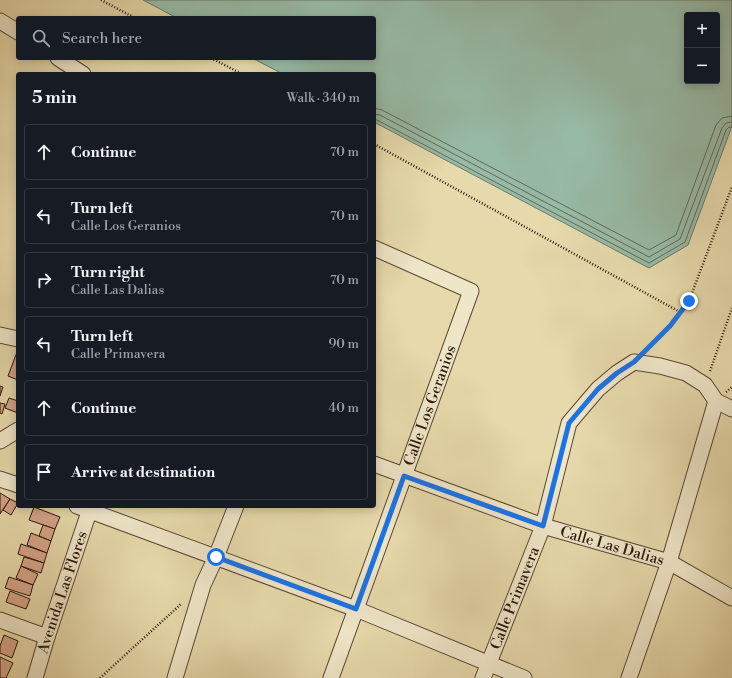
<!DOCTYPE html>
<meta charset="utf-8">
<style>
:root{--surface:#171b24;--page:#20242c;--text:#f1f3f6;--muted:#9ea1a6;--line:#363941}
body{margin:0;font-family:"Libre Bodoni",serif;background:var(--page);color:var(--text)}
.controls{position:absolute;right:12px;top:12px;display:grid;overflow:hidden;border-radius:4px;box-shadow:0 2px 10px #0003}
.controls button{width:36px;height:36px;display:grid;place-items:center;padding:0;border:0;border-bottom:1px solid var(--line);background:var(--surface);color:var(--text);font:20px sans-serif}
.stop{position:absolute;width:12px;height:12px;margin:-9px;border:3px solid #1a73e8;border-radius:50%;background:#fff}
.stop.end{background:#1a73e8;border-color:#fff;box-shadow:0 1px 4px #0008}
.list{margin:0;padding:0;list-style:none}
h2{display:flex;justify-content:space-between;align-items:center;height:52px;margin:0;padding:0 16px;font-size:17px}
h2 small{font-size:13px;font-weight:400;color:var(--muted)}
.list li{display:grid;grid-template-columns:26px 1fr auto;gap:12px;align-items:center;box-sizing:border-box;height:56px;margin:0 8px 8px;padding:0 8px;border:1px solid var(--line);border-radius:4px}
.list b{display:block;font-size:15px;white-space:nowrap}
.list p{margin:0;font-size:13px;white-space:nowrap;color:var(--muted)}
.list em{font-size:13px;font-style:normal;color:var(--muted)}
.icon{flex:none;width:22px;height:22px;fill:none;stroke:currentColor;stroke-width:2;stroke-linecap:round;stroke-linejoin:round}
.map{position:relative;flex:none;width:732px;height:678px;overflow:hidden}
.search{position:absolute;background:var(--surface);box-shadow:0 2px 10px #0003;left:16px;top:16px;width:360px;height:44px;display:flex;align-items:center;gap:10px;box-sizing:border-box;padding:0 14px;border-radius:4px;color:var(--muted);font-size:15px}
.panel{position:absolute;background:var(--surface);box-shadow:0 2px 10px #0003;left:16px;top:72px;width:360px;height:436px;border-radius:4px}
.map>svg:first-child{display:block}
</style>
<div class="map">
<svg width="732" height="678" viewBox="0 0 732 678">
<rect width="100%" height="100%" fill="#e6d9ab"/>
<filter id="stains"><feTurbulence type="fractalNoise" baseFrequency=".005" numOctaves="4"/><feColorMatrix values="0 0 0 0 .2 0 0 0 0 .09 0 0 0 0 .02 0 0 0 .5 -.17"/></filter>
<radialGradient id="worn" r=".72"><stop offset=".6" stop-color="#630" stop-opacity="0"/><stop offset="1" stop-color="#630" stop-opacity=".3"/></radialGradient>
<path fill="#97baa6" stroke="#6c7968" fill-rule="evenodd" d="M143 0H732V126L688 245 649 268 374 122V74H283L252 58H374V18H177ZM687 15H717V81H687Z"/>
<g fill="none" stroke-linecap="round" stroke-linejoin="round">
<g stroke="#616958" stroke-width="1">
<path d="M374 108 382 110 649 250 676 235 716 125 722 118 732 116"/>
<path d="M374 114 380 115 649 257 680 239 722 128 726 123 732 122"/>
<path d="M374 119 377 120 649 263 685 242 726 130 729 127H732"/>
</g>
</g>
<g fill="#d5a488" stroke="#2b180b">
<path d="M17 352 18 353V380L8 376Z"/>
<path d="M0 386 3 387 0 396Z"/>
<path d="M9 398 18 401V413L5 408Z"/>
<path d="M0 403 5 404 2 414 0 413Z"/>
<path d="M0 493 10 499 0 514Z"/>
<path d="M10 499 18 503 11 515 3 510Z"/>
<path d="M34 507 60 517 55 529 29 520Z"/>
<path d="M43 525 55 529 51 541 39 536Z"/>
<path d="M31 533 51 541 47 553 27 545Z"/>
<path d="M21 544 47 553 44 563 18 554Z"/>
<path d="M24 557 44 563 41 573 21 566Z"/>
<path d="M21 566 38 574 33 585 16 578Z"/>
<path d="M9 577 33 585 30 596 5 588Z"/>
<path d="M10 591 30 599 26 609 6 602Z"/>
<path d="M4 635 18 641 12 658 0 653V646Z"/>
<path d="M0 657 13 663 6 678H0Z"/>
</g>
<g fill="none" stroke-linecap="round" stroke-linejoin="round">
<defs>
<g id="street">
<path d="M0 21 18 32"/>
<path d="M58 58 83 74"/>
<path d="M0 335 18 339"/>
<path d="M716 401 732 409"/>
<path d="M0 441 18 430"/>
<path id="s1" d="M374 464 543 526 669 562 732 598"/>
<path d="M0 479 18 485"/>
<path d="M77 506 356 609 524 678"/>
<path d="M0 620 47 637"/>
<path id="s2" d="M35 678 47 637 91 506"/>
<path d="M175 678 203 585 216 557 236 506"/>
<path id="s3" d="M331 678 471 291 374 248"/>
<path id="s4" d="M483 678 543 526 569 423 598 389 617 373 634 362 660 366 686 373 705 385 716 401 669 562 629 678"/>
</g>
</defs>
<use href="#street" stroke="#5a4833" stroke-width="17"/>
<g stroke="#2b180b" stroke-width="2.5" stroke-dasharray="1 2" stroke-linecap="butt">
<path d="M101 0 135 18"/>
<path d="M211 58 242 74"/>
<path d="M374 144 680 312"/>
<path d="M646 351 670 325 689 301 732 187"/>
<path d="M710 371 732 308"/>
<path d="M726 392 732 387"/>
<path d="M100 678 181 604"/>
</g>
<use href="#street" stroke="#efe6c8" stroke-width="15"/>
</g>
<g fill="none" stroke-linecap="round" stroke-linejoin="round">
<path stroke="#1a73e8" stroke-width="5" d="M216 557 356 609 404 476 543 526 569 423 598 389 617 373 634 362 670 326 689 301"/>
</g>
<g text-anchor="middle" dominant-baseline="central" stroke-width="4" stroke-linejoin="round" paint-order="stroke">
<g font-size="15" fill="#2b180b" stroke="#efe6c8">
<text stroke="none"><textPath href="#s3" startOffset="290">Calle Los Geranios</textPath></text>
<text stroke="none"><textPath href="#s1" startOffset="252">Calle Las Dalias</textPath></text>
<text stroke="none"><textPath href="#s2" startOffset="90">Avenida Las Flores</textPath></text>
<text stroke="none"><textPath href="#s4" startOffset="86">Calle Primavera</textPath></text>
</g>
</g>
<rect width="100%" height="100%" filter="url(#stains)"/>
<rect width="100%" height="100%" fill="url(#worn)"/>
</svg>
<div class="controls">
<button>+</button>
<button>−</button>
</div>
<div class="stop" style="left:216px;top:557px"></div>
<div class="stop end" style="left:689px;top:301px"></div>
<div class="search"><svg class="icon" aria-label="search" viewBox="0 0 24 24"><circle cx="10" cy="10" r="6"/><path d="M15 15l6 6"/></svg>Search here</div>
<section class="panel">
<h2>5 min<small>Walk · 340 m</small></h2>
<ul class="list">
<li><svg class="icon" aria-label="ahead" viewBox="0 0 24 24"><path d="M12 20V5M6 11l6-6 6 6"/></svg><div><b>Continue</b></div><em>70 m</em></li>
<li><svg class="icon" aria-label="left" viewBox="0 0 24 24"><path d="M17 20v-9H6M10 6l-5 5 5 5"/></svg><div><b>Turn left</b><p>Calle Los Geranios</p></div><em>70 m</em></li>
<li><svg class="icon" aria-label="right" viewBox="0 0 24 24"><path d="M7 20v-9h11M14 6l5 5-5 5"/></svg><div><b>Turn right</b><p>Calle Las Dalias</p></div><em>70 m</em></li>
<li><svg class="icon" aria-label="left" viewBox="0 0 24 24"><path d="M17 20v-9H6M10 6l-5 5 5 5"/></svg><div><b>Turn left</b><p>Calle Primavera</p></div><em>90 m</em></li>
<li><svg class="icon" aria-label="ahead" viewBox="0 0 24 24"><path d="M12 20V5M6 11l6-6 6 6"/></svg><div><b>Continue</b></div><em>40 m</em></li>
<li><svg class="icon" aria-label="arrive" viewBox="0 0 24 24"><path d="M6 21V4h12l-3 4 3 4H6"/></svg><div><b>Arrive at destination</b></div></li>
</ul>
</section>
</div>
